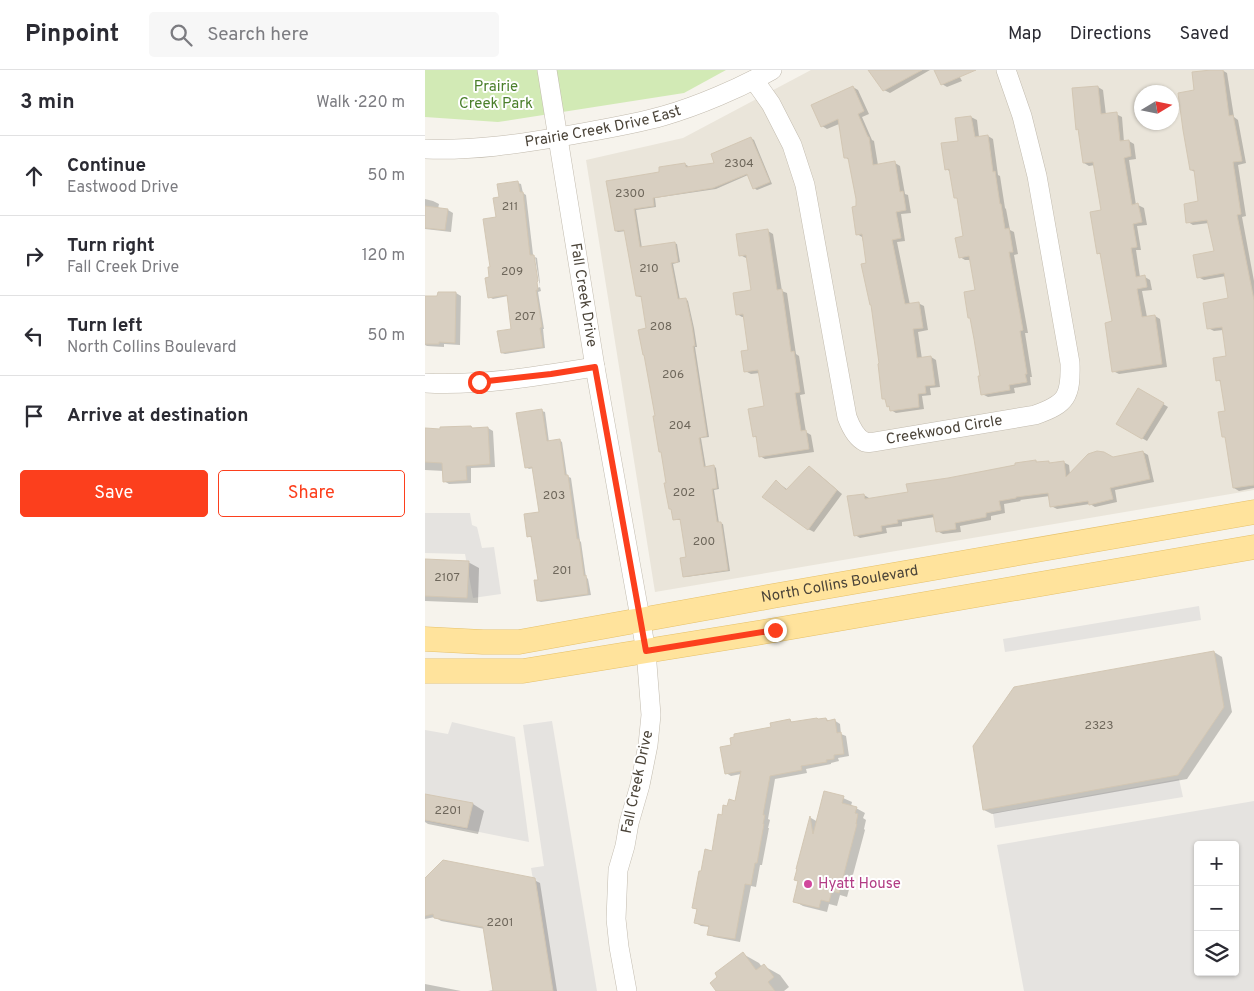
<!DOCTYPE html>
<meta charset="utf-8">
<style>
:root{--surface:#fff;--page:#f7f7f7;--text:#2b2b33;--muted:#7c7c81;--line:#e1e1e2;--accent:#fc3f1d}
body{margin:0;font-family:Overpass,sans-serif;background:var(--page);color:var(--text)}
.controls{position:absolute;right:15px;bottom:15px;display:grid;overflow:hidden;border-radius:5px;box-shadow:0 1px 4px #0004}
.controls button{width:45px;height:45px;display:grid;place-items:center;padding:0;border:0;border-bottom:1px solid var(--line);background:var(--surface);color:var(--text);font:25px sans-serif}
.compass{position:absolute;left:709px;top:15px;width:45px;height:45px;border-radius:50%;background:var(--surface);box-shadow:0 1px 4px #0004;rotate:80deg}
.stop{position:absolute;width:15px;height:15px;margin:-11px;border:4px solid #fc3f1d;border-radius:50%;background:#fff}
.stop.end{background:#fc3f1d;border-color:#fff;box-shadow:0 1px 5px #0008}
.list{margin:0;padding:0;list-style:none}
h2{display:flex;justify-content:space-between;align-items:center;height:65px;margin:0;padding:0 20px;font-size:21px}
h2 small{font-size:16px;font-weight:400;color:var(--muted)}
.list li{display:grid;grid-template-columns:32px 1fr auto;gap:15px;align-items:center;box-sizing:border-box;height:80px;padding:0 20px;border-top:1px solid var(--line)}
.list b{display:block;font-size:19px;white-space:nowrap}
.list p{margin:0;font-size:16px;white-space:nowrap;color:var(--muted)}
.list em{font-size:16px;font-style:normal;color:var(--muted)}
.actions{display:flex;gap:10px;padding:15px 20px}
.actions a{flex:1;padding:11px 0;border:1px solid var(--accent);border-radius:5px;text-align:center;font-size:18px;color:var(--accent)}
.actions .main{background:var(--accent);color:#fff}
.icon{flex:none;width:28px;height:28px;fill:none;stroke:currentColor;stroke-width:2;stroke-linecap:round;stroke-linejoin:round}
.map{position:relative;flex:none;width:829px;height:921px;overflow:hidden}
header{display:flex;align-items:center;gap:30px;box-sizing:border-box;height:70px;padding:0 25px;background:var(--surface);border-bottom:1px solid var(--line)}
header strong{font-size:24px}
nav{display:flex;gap:28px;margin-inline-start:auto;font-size:18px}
.search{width:350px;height:45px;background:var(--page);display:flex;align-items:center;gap:12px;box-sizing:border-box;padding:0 18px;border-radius:5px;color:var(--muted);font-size:19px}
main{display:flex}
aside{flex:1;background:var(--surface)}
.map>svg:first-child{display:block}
</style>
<header>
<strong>Pinpoint</strong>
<div class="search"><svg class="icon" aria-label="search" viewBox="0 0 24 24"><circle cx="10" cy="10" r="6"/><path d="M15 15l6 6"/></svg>Search here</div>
<nav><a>Map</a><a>Directions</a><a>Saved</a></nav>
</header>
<main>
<aside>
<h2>3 min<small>Walk · 220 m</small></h2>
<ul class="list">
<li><svg class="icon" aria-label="ahead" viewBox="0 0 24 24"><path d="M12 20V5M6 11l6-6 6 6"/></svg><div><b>Continue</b><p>Eastwood Drive</p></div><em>50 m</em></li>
<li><svg class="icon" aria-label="right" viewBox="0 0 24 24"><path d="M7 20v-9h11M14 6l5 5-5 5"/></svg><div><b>Turn right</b><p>Fall Creek Drive</p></div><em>120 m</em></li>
<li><svg class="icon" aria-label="left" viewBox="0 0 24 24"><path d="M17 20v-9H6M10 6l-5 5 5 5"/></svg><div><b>Turn left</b><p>North Collins Boulevard</p></div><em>50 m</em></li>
<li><svg class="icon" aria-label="arrive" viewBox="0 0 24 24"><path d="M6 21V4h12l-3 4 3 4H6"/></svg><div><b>Arrive at destination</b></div></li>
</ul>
<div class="actions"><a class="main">Save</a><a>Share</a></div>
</aside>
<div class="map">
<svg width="829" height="921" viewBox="0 0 829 921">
<rect width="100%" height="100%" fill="#f6f3ec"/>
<path fill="#eae5da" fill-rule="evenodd" d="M386 0H829V420L230 522 161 90 258 68ZM716 22H746V52H716Z"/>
<path fill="#d2eab5" d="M0 0H301L259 23 73 52 0 47Z"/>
<g fill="#e5e3e0" fill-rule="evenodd">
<path d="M0 443H45L47 455 52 457 57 478 69 477 76 524 48 528 40 484 0 483Z"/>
<path d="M774 536 776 550 580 582 578 569Z"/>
<path d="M127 651 172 921H127L106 798 119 796 98 655Z"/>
<path d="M27 652 90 667 104 772 0 751V660L23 664Z"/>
<path d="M754 709 758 727 570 758 568 743Z"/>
<path d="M829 731V921H599L572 775ZM773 775H810V902H773Z"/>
</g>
<g fill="#0003">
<path d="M447 0H505L465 23 459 20Z"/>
<path d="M510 0H531L537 11 522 17 517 14Z"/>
<path d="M797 0 802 3 809 47 813 50 821 93 813 95 821 146 817 147 829 211V418L814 421 809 418 801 368 798 366 802 342 797 313 793 310 803 287 798 260 789 261 783 258 805 229 801 206 779 210 773 207 790 182 784 153 768 155 763 152 775 132 770 102 766 100 770 21Z"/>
<path d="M428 17 433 20 444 44 437 47 447 70 449 71 453 95 470 93 475 96 480 124 483 125 486 143 476 144 480 171 472 172 485 235 493 233 499 236 503 260 493 262 497 289 506 287 511 290 515 317 505 318 506 325 497 326 499 339 471 343 466 340V338L463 336 462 330 458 328 456 294 447 235 443 194 437 167 432 164 433 137 424 90 420 87 414 54 402 59 397 56Z"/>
<path d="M673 17 678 20 681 45 691 44 697 47 699 72 704 71 709 74 711 89 704 90 711 135H713L719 138 722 155 712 156 716 180H711L715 207H720L725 210 727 220 717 221 722 247 730 246 735 249 742 297 694 304 688 301 689 252 677 185 673 183 677 141 670 95 664 96 659 93 654 60 653 59Z"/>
<path d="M546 47 552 50 554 67 563 66 568 69 573 105 575 106 580 138 581 139 585 160 589 162 593 184 589 185 603 263H600L607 307H605L606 315 589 318 590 323 563 327 557 324 552 221 546 190H540L535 187 539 167 533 129 530 127 526 102 521 99Z"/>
<path d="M326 68 329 70 347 114 332 120 329 118 323 105 291 119 230 128 231 137 211 140 217 178 249 173 252 174 255 192 248 194 255 230 261 229 263 231 269 258 272 277H270L284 367 276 368 281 398 289 396 291 398 294 419 289 420 294 453 298 454 305 501 261 507 259 506 262 488 256 450H251L249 449 248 440 245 439 243 414 232 347 223 259 217 227H215L212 226 201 161 193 162 191 161 236 103 260 94 263 96V98L291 94Z"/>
<path d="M93 113 96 114 98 123 101 125 112 218 115 217 110 187 112 188 115 213H114L116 221 113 222 119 259H118L120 278 80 284 77 283 88 260 83 226 68 229 64 227 66 198 76 128Z"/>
<path d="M0 129 8 131 14 134 13 139 23 140 28 143 26 162 0 159Z"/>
<path d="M343 161 348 164 357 221 362 223 371 284 374 286 380 324 375 325 381 362 386 365 389 382 340 389 335 386 332 368 329 366 340 337 335 303 326 304 320 301 325 281 320 247H317L312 244 328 221 323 188H321L315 185Z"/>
<path d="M14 223H31L36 226 35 275 19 274V277L2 276 0 275V227L14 228Z"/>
<path d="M714 319 743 337 722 371 693 354Z"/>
<path d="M117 341 120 342 124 372 134 370 137 372 142 406 146 408 155 471 156 472 161 507 163 509 166 525 116 532 113 531 114 511 107 468 104 466 115 443 109 398 104 399 101 397Z"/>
<path d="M46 357 49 359 63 358 68 361 70 397 46 398V413L24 414 19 411V401L0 400V359L16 360Z"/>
<path d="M718 382 723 385 729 412 690 420 692 432 670 437 665 434 632 439 626 436 625 426 595 430 596 431 579 434 580 443 566 446V450L535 456 536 462 518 464 512 461 510 447 477 452V456L461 458 462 463 435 468 430 465 439 425 444 428V430L484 423 523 409 610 391 614 393 623 392 626 394 638 392 644 395 645 404 687 389Z"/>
<path d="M385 398 390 401 417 424 389 462 383 459 351 411 363 420Z"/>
<path d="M0 491 43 492 54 498 53 533 0 531Z"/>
<path d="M789 582 797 587 807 642 762 709 567 744 559 740Z"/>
<path d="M401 649 405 651 409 650 415 654 416 664 421 666 424 686 413 688 414 691 406 693V694L381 699 382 703 350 709 343 749 345 750 343 758H344L337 795H335L331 817 326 816 315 872 289 867 284 864 285 857 276 856 271 853 273 840 269 837 277 802 288 782 298 746 303 737 311 732 316 704 306 706 301 703 307 676 365 651 369 653Z"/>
<path d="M0 725 48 734 59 741 53 764 3 754 0 752Z"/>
<path d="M418 728 427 732 426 736 431 738 440 743 438 748 441 750 439 759 440 760 422 827 415 825 412 836 404 834 402 842 378 836 369 831 374 812 372 798 386 748 393 752Z"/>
<path d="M0 807 109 810 115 813 132 921H63L69 920 60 859 16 851 10 847 0 849Z"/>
<path d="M318 884 334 893 337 897 339 896 355 905 364 917 359 921H293Z"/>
<path d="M0 914 36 921H0Z"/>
</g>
<g fill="#d8cfc1" stroke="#d3c7b4">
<path d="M443 0H497L458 21Z"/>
<path d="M509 0H551L516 15Z"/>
<path d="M786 0H798L804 46 808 45 817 91 808 92 816 144 812 145 829 230V415L808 418 800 367H797L793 342 800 341 795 310 791 311 788 288 801 286 797 257 782 259 778 233 803 228 799 203 772 208 768 185 789 181 782 150 761 153 759 134 773 131 769 100H765L758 60 753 23 769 20 767 2Z"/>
<path d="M428 16 439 41 433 44 443 67H444L448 95 470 91 475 122 478 121 481 140 471 142 476 168 467 170 480 234 494 232 498 258 488 259 492 288 506 286 510 315 500 316 501 323 493 324 494 337 465 341 464 336 462 337 460 329H457L453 294 454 293 446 235H445L436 194 441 193 437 164 431 165 427 137 431 136V129L423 88H419L413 49 396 57 386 35Z"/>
<path d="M673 16 676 44 692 42 695 71 704 70 706 86 699 88 707 135 713 133 717 152 708 154 712 177 706 178 711 207 720 205 722 217 712 219 717 247 730 245 737 294 687 302 680 253 687 251 675 183 672 184 665 142 676 140 668 92 658 93 653 59 651 60 647 18Z"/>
<path d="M546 46 550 67 563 65 568 102 570 101 575 134H576L580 159 584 158 588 182H584L598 260 595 261 602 304H600L602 312 584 315 585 320 556 325 553 306H555L549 269 545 248H543L539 222 550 220 544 186 534 188 530 168 538 166 532 128H529L524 99 520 100 516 73 533 71 530 48Z"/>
<path d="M326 67 345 112 328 119 322 104 288 118 228 128 229 136 209 139 215 177 250 172 253 192 246 193 253 229 261 228 267 256 270 276H268L282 366 274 368 279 397 289 395 292 418 287 419 292 452H296L303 500 258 507 255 488 261 487 255 449 248 450 246 439H244L239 413H241L236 382H234L228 346H230L219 285H218L213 260 221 258 216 226H211L199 160 190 161 181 111 234 102V97L260 93 261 97 289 93 286 84Z"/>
<path d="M93 111 95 122H98L105 185H109L113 211 112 212 113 220H111L117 257 115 258 118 277 76 283 72 261 86 259 82 225 63 228 60 208 64 207 63 197H65L58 149 71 147 68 128 74 127 72 114Z"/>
<path d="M0 136 23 139 20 160 0 158Z"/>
<path d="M343 159 352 220 357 219 366 282 369 281 375 322 370 323 376 361 381 360 384 379 334 387 331 366 328 367 323 339 339 336 333 300 319 302 316 281 323 280 318 244 311 245 308 223 326 220 321 185 314 186 311 164Z"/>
<path d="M13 222H31L30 273 14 272V274H0V226H12Z"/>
<path d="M713 318 739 333 717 369 691 354Z"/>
<path d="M117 339 122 371 135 369 140 405H143L152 469H154L159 506 161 505 163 524 112 531 109 510H113L106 466 102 467 99 444 114 442 107 397 100 398 91 343Z"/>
<path d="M46 356 47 358 63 357 65 394 41 396 42 410 18 412 17 393 0 392V358L15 359V357Z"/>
<path d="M672 381 679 382 688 387 718 381 725 409 685 418 688 429 664 435 663 431 625 437 623 423 591 427V428L574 431 576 440 561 443V447L530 453 531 459 511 462 508 444 472 450 473 453 456 456 457 461 429 466 422 426 439 424 440 429 483 422 481 414 523 408 590 395V393L611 390V392L624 391V393L639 391 641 407 663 384Z"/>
<path d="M384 396 412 420 383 460 337 427 351 410 361 420Z"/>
<path d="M0 489 44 491 42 528 0 526Z"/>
<path d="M789 581 799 637 753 705 558 740 548 676 589 617Z"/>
<path d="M392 648 393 649 401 648 402 651 410 649 412 663 416 662 419 684 409 685V689L401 690 402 692 376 696 377 700 345 706 338 745H340L338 754H339L332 793H330L326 815 320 814 310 869 282 865 284 856 269 853 272 839 267 838 274 801H276L280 779 287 781 293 744 297 745 298 735 302 736 304 729 310 731 316 701 300 704 295 677 306 675 305 668 309 667V664L346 657 345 653 365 649 366 652Z"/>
<path d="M399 721 419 726 417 733 432 737 430 743 433 744 431 754H432L414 823 407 821 404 832 396 830 394 838 368 832 373 811 369 810 372 799H371L385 746 388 764Z"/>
<path d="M0 724 48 733 42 758 0 750Z"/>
<path d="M18 790 110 808 128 921H68L58 857 9 848 8 844 0 846V808Z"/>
<path d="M318 882 331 900 339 894 349 907 343 912 350 921H291L285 913 292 907 290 903Z"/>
</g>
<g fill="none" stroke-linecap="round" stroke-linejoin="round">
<defs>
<g id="minor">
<path id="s1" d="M122 0 170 297 221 581 226 645 223 675 215 715 204 753 200 776 193 800 191 849 194 877 202 921"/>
<path id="s2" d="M329 10 346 34 367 75 380 115 422 347C425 355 431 368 440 372 443 373 446 372 449 372L610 345C642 334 646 326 645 293L612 106 597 46 581 0"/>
<path id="s3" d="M0 79C47 81 94 74 140 66 173 60 206 55 238 46 273 36 315 18 347 0"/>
<path d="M0 313C56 316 115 306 170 297"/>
</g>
<g id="major">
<path id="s4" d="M0 569 58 572H94L348 526 829 442"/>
<path d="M0 601H98L350 560 829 477"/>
</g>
</defs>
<use href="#minor" stroke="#c2bbae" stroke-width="20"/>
<use href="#major" stroke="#e6c16a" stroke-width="25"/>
<use href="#minor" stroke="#fff" stroke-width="19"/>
<use href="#major" stroke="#ffe39c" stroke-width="24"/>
</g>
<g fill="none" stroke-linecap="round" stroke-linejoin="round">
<path stroke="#fc3f1d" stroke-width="6" d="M54 312 126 304 170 297 221 581 350 560"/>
</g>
<circle fill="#d1479c" stroke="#fff" stroke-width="2" cx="383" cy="814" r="5"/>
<g text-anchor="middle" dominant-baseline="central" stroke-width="4" stroke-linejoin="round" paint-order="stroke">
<g font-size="12" fill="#6e675b">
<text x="314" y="94">2304</text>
<text x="205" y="124">2300</text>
<text x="85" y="137">211</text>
<text x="224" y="199">210</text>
<text x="87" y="202">209</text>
<text x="100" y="247">207</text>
<text x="236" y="257">208</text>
<text x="248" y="305">206</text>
<text x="255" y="356">204</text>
<text x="259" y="423">202</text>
<text x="129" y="426">203</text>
<text x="279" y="472">200</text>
<text x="137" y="501">201</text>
<text x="22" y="508">2107</text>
<text x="674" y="656">2323</text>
<text x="23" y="741">2201</text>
<text x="75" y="853">2201</text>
</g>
<g font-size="15" fill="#4a7f2a" stroke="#fff">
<text x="71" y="17">Prairie<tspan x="71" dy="17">Creek Park</tspan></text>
</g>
<g font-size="15" fill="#4b4439" stroke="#fff">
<text stroke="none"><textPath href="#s3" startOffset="180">Prairie Creek Drive East</textPath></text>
<text stroke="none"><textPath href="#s1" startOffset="228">Fall Creek Drive</textPath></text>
<text stroke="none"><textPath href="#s2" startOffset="465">Creekwood Circle</textPath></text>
<text stroke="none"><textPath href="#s4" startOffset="420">North Collins Boulevard</textPath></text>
<text transform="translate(213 712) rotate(-78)">Fall Creek Drive</text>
</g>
<g font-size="15" fill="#b23c85" stroke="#fff" text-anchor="start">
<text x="393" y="814">Hyatt House</text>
</g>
</g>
</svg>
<div class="controls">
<button>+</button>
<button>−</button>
<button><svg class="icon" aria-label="layers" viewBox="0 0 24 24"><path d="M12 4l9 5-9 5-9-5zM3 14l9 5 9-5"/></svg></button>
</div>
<svg class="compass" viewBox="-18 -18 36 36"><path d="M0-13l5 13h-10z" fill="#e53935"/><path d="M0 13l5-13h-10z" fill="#7c7c81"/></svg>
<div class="stop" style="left:54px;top:312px"></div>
<div class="stop end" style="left:350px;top:560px"></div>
</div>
</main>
